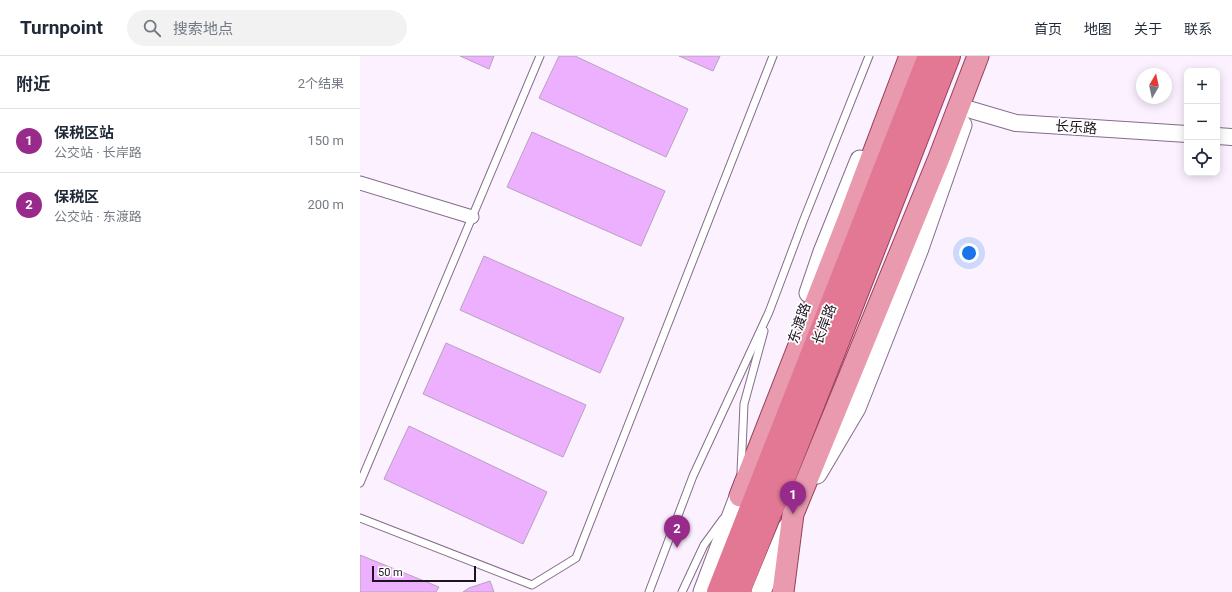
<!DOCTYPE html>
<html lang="zh">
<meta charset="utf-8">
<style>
:root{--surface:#fff;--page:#f2f2f3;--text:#1f2937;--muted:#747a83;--line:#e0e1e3;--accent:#972a8b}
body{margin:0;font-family:Roboto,"Noto Sans SC",sans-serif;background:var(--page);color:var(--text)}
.controls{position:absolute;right:12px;top:12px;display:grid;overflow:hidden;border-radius:8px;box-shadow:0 2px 10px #0003}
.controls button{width:36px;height:36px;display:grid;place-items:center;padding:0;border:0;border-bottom:1px solid var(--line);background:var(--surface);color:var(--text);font:20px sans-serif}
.compass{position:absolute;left:776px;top:12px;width:36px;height:36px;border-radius:50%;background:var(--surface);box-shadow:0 2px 10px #0003;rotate:9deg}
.scale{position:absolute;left:12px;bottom:10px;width:104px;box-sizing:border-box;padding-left:4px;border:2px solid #1d141f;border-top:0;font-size:11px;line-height:14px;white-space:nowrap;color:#1d141f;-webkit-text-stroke:3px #fff;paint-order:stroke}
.you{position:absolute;left:609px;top:197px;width:14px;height:14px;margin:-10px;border:3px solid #fff;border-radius:50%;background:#1a73e8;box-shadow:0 0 0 6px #1a73e833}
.badge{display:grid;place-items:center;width:26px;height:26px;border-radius:50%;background:var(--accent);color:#fff;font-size:13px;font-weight:700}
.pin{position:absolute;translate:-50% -33px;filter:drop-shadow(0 1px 2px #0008)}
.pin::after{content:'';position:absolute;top:21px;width:14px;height:12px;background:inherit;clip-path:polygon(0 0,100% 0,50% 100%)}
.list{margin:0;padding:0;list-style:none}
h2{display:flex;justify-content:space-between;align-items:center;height:52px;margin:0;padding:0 16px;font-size:17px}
h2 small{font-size:13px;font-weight:400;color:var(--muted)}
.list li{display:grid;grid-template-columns:26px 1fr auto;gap:12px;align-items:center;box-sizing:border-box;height:64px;padding:0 16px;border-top:1px solid var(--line)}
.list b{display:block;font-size:15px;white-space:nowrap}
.list p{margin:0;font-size:13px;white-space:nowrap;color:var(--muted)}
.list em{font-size:13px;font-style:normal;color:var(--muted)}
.icon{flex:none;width:22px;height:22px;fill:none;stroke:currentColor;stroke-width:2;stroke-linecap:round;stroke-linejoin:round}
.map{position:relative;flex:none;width:872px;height:536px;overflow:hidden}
header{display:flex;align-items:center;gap:24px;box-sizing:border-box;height:56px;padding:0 20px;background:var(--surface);border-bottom:1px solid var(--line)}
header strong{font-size:19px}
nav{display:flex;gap:22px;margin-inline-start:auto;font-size:14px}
.search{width:280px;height:36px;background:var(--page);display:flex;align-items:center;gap:10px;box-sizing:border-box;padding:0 14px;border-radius:22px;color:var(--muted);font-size:15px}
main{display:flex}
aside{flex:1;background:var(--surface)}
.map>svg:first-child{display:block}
</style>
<header>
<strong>Turnpoint</strong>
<div class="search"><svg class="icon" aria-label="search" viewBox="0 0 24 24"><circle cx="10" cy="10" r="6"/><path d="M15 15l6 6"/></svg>搜索地点</div>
<nav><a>首页</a><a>地图</a><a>关于</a><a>联系</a></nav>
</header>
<main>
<aside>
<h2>附近<small>2个结果</small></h2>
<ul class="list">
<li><span class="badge">1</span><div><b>保税区站</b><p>公交站 · 长岸路</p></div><em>150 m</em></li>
<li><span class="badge">2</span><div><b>保税区</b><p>公交站 · 东渡路</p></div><em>200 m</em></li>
</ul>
</aside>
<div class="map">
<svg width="872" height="536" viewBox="0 0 872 536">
<rect width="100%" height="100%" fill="#fcf2ff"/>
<g fill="#ecb0ff" stroke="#b8a0be">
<path d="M100 0H134L129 13Z"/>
<path d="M199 0H215L328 53 306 101 179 42Z"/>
<path d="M319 0H360L353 15Z"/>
<path d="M172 76 305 135 281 190 147 131Z"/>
<path d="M124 200 264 262 240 317 100 254Z"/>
<path d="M86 287 226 349 203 401 63 338Z"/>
<path d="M49 370 187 436 163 488 24 423Z"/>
<path d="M0 499 79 531 76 536H0Z"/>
<path d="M130 525 134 536H103L109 532Z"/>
</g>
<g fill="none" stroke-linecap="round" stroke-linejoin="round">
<defs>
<g id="service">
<path d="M381 416 384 348 404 275"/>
<path d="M0 427 180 0"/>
<path d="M0 462 172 529 216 502 413 0"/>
<path d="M289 536 333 420 409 256 444 163 509 0"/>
<path d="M322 536 344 489 363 463"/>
</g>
<path id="minor" d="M0 127 112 161"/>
<g id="tertiary">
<path d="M608 53 656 67 827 78"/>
<path d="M857 80 872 81"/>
</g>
<g id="secondary">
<path d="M449 237 463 196 500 104"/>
<path d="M457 418 496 352 558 195 602 69"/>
<path d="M343 536 385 425"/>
<path d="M401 536 428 471"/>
</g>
<g id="primary">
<path d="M380 440 488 164 550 0"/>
<path d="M423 536 433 458 579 102 618 0"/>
</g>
<g id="trunk">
<path d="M358 536 569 0"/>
<path d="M379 536 472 301 589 0"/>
</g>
</defs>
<use href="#service" stroke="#836d8a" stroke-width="9"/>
<use href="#minor" stroke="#836d8a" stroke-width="15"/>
<use href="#tertiary" stroke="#836d8a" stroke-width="18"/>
<use href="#secondary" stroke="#836d8a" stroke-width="21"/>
<use href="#primary" stroke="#98405a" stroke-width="23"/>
<use href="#trunk" stroke="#98405a" stroke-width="24"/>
<use href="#service" stroke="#fff" stroke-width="7"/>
<use href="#minor" stroke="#fff" stroke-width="13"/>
<use href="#tertiary" stroke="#fff" stroke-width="16"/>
<use href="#secondary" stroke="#fff" stroke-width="19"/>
<use href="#primary" stroke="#e99aaf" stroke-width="21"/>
<use href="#trunk" stroke="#e27894" stroke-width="22"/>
</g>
<g text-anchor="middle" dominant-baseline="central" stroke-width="3.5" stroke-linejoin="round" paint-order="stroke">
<g font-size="14" fill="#1d141f" stroke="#fff">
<text transform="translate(716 71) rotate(4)">长乐路</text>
<text transform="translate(439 267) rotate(-71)">东渡路</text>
<text transform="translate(464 268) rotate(-69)">长岸路</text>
</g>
</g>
</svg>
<div class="controls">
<button>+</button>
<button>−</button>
<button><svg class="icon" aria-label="locate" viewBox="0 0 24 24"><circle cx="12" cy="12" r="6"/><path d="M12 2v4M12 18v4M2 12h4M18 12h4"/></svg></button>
</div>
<svg class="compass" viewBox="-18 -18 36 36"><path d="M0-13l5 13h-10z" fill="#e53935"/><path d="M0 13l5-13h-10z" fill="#747a83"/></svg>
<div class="scale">50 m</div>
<div class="you"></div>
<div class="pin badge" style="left:433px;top:458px">1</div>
<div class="pin badge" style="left:317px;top:492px">2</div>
</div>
</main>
